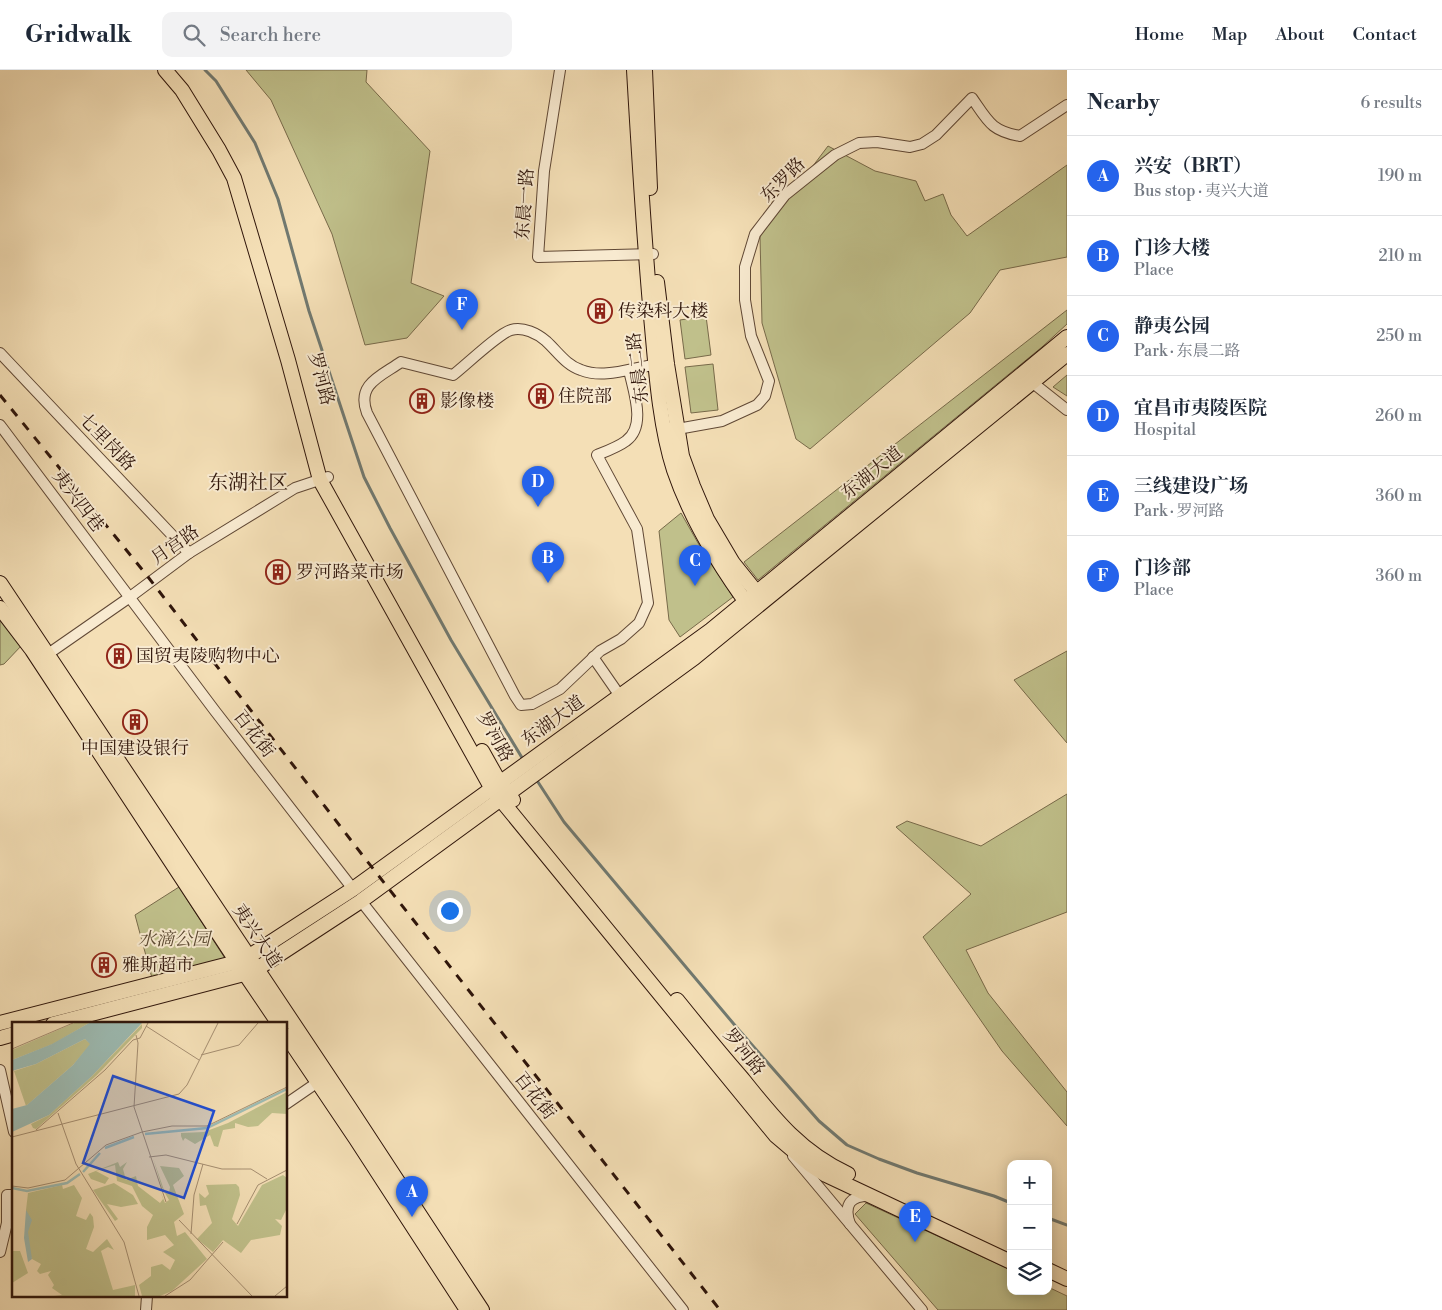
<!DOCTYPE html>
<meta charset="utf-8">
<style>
:root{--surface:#fff;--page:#f2f2f3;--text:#1f2937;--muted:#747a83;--line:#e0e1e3;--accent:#2563eb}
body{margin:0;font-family:"Libre Bodoni","Noto Serif SC",serif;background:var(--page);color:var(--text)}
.controls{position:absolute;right:15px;bottom:15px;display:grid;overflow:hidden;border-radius:10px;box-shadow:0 2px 12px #0003}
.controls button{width:45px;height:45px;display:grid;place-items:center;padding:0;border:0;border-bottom:1px solid var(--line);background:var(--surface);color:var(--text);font:25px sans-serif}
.you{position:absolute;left:449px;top:840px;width:18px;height:18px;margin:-12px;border:4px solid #fff;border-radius:50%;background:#1a73e8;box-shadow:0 0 0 8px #1a73e833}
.badge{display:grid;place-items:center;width:32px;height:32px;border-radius:50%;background:var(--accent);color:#fff;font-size:16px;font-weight:700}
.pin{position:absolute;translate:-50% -41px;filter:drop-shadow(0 1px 2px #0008)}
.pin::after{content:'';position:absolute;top:26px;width:18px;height:15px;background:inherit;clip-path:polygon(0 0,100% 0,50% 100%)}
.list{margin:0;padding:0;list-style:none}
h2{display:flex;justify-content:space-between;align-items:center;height:65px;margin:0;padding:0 20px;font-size:21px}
h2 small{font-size:16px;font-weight:400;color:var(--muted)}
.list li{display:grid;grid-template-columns:32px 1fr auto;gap:15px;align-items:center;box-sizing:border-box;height:80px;padding:0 20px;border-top:1px solid var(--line)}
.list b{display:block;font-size:19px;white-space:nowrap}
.list p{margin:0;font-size:16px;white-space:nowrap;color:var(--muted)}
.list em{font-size:16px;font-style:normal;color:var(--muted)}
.icon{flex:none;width:28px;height:28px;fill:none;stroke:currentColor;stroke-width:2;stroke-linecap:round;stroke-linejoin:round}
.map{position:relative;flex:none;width:1067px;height:1240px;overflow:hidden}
header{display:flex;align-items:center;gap:30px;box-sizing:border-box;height:70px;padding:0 25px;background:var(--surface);border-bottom:1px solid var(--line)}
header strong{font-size:24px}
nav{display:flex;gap:28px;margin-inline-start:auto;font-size:18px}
.search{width:350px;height:45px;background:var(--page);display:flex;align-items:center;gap:12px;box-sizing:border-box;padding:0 18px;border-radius:10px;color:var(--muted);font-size:19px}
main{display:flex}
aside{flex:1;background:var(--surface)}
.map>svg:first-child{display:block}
</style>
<header>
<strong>Gridwalk</strong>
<div class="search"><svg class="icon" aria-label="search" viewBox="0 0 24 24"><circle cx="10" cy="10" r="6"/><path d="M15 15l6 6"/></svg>Search here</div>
<nav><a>Home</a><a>Map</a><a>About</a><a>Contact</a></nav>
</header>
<main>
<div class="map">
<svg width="1067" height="1240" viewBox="0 0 1067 1240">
<rect width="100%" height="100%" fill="#f4dfb6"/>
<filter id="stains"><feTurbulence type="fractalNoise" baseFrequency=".004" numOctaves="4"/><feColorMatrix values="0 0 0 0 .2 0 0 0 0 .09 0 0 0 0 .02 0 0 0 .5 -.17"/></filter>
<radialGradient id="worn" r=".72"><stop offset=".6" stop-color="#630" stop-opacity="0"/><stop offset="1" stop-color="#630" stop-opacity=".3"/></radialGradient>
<g fill="#c0c08b" stroke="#786a4a">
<path d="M246 0H367L366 12 430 81 411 213 444 226 407 268 365 275 332 164 271 30Z"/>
<path d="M828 76 875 101 916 111 925 131 943 124 951 145 967 166 1067 95V187L1000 200 970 243 810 379 796 369 762 253 760 166Z"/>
<path d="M1067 240V254L1042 277 758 510 744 492Z"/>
<path d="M706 246 711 285 685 289 680 250Z"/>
<path d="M713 294 718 340 691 343 685 297Z"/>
<path d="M1067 305V326L1053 317Z"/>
<path d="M681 443 698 473 733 527 680 567 669 550 659 461Z"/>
<path d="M0 546 22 575 4 594 0 595Z"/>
<path d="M1067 581V673L1014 610Z"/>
<path d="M1067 724V842L966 880 988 923 1067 1022V1056L1002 981 923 867 971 824 896 757 907 751 981 776Z"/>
<path d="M179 817 226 890 152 908 135 845Z"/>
<path d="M866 1133 1011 1200V1221H1048V1217L1067 1226V1240H938L855 1144Z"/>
</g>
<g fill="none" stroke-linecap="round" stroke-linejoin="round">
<g stroke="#717970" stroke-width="3">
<path d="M205 0 216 11 255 73 278 129 309 241 364 407 390 458 451 570 524 691"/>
<path d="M536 709 564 752 738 959 819 1051 847 1075 879 1089 917 1103 994 1126 1011 1133"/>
<path d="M1048 1148 1067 1155"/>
</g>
<defs>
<g id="minor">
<path d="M560 0 544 101 538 187 653 184"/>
<path d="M0 283 189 483"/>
<path d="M629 300C633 320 647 356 626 371 618 377 607 381 597 385L637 459 648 533 639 553 621 569 600 581 560 619 532 634 521 635 515 626 367 343C356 314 381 306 401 292L453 305C466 295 498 264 511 260 523 256 538 264 546 271 558 282 566 295 581 300 606 310 635 296 661 294"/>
<path d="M1033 313 1067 340"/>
<path d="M0 355 215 641 353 819"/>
<path d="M672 360 722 351 757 335 765 326 769 311 751 266 745 230V197L755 164 785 125 835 85 859 73 877 72 910 77 922 74 936 65 972 28C988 51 991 61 1020 66L1067 35"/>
<path d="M48 584 130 527 189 483 295 418 328 407"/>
<path d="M593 587 620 626"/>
<path d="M361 831 683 1240"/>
<path d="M0 1000 14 1062"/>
<path d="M286 1034 318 1012"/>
<path d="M793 1086 922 1240"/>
<path d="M850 1154C843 1134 851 1125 871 1126"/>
<path d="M0 1182 7 1153V1125H14"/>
<path d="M146 1240 147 1226"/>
</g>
<g id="major">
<path d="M165 0 182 20 219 80 234 108 288 290 320 410 492 719 776 1066 809 1094 826 1105 1011 1192"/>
<path d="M634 0C639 86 644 172 652 257 656 302 660 357 674 400 691 450 720 497 751 539"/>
<path d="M645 0 650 118"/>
<path d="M657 212 667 294 682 386 693 416 707 449 733 493 762 529"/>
<path d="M0 513 349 1037 482 1240"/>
<path d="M0 538 32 580 237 892 279 954"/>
<path d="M482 681 500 713 513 730"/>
<path d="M677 930C698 956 719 982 741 1007 773 1047 800 1082 848 1104"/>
<path d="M0 953 237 892 248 887 353 819 711 560 1067 267"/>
<path d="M53 954 244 904 257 899 361 831 694 588 1067 284"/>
<path d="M286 965 356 1069 467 1240"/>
<path d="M0 968 14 964"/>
<path d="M1048 1200 1067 1209"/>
</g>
</defs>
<use href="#minor" stroke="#604835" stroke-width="12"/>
<use href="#major" stroke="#2f150a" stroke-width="16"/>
<use href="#minor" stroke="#f8ead0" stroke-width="10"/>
<use href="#major" stroke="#f4dfb6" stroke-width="14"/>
<path stroke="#2f150a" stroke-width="3" stroke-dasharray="9 9" stroke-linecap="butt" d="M0 325 145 503 367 791 720 1240"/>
</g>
<defs>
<symbol id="building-ring" viewBox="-11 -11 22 22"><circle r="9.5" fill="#f8ead0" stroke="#8f2418" stroke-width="1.5"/><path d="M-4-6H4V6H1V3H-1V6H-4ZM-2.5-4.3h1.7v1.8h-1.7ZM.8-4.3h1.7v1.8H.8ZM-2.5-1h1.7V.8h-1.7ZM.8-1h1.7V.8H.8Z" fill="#8f2418"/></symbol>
</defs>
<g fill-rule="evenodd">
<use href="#building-ring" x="586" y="227" width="28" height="28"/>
<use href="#building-ring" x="527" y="312" width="28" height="28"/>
<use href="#building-ring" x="408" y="317" width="28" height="28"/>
<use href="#building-ring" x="264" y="488" width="28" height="28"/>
<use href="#building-ring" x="105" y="572" width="28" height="28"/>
<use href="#building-ring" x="121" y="638" width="28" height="28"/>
<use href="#building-ring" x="90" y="881" width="28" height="28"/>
</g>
<g text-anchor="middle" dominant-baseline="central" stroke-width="4" stroke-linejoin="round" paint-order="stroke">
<g font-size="18" fill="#2f150a" stroke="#f8ead0">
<text transform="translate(783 110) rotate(-45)">东罗路</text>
<text transform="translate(525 134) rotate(-86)">东晨一路</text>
<text transform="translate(638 298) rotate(-97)">东晨二路</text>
<text transform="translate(321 309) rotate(75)">罗河路</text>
<text transform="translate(107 372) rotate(46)">七里岗路</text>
<text transform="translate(872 403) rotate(-39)">东湖大道</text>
<text transform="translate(78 431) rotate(53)">夷兴四巷</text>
<text transform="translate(175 475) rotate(-35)">月宫路</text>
<text transform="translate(553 651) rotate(-36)">东湖大道</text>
<text transform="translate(254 664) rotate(52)">百花街</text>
<text transform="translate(495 667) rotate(61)">罗河路</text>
<text transform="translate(257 866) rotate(56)">夷兴大道</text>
<text transform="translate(744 982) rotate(51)">罗河路</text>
<text transform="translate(535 1026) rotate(52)">百花街</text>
</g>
<g font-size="18" fill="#2f150a" stroke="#f8ead0" text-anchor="start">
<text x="618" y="241">传染科大楼</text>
<text x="558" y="326">住院部</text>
<text x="440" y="331">影像楼</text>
<text x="296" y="502">罗河路菜市场</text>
<text x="136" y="586">国贸夷陵购物中心</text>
<text x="135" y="678" text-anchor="middle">中国建设银行</text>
<text x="122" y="895">雅斯超市</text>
</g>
<g font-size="18" font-style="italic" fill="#5a4831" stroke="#f8ead0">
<text x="174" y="869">水滴公园</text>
</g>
<g font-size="20" fill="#2f150a" stroke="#f8ead0">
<text x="248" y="413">东湖社区</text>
</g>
</g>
<g transform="translate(12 952)">
<rect width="275" height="275" fill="#f4dfb6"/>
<path d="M62 1H77L41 22 0 38V28ZM130 2V6L85 53 24 107 21 106 19 102 37 93 80 54ZM73 17 79 22 61 43 14 84 2 49 24 42ZM275 70V92L260 91 246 104 236 105 223 101V106L211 108 206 125 202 124 198 113 183 122 173 116 171 119 169 114V111L192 110 216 101ZM141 136 153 171H157L158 165 148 144 167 146 172 154 161 163 172 192 162 200 165 214 173 210 195 237 160 269 148 274H130L127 263 139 254V245L150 242 158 248 163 238 151 230 162 223 153 213 135 218V205L141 193 130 184 120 164 105 159 103 143 84 149 97 156 93 162 79 157 76 152 106 140 108 145 115 140 111 147 114 158 124 154 126 164 148 181 151 177 147 166 153 181 157 178 150 166ZM271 153 275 156V186L269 198 263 197 270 204 268 213 239 218 229 231 211 218 201 230 185 217 200 201 194 183 188 184 187 171 193 176 197 172 194 163 224 162 227 165 228 173 220 197 226 204 250 163ZM102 161 121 173 126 182 109 185 95 182 106 197 103 199 81 168ZM50 163 51 167 62 163 70 176 64 194 74 198 78 191 81 195 82 205 74 227 81 230 95 217 102 228 96 225 89 229 101 268 123 263V274H42L50 273 40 266 42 263 36 253 39 249 28 252 25 249 29 242 20 237 16 227 14 188 16 171ZM0 229H8L16 251 0 261Z" fill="#c0c08b"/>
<path d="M77 1H130L80 54 37 93 0 110V87L15 83 61 43 78 22 73 17 24 42 0 49V38L40 22ZM14 188 20 198 16 210 20 237 16 240 12 216Z" fill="#9dbcb4"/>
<path fill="none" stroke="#9dbcb4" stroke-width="2.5" d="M133 112 195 106 275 67M93 126 122 115M71 150 88 131M0 166 15 169 55 161 68 152"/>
<path fill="none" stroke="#a58e71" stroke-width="1" d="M134 4 187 38M124 13 126 21 122 85 154 180M0 27 61 1M189 33 227 23 246 1M46 91 64 142 112 220 127 274M24 108 93 48 121 18 128 16 136 1M0 115 167 72 175 63 206 1M137 135 154 133 210 147H239L255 157M0 164 16 166 53 158 94 123 130 110 160 104H195L275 65M167 198 240 274M225 202 246 163 275 148M179 212 182 173 191 142M153 274 178 258 211 220M263 274 275 264"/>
<path fill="#1d4ed8" fill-opacity="0.15" stroke="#1d4ed8" stroke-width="2.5" d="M101 54 202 89 172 176 71 141Z"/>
<rect width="275" height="275" fill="none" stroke="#2f150a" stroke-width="2.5"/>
</g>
<rect width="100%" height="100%" filter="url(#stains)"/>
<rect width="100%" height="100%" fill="url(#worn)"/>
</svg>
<div class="controls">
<button>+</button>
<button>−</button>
<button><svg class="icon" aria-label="layers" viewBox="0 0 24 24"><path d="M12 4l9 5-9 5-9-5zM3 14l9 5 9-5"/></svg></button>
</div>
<div class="you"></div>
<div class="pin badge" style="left:412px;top:1147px">A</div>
<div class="pin badge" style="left:548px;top:513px">B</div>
<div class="pin badge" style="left:695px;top:516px">C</div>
<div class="pin badge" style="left:538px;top:437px">D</div>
<div class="pin badge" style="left:915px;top:1172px">E</div>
<div class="pin badge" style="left:462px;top:260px">F</div>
</div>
<aside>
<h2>Nearby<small>6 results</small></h2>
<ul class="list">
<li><span class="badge">A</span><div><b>兴安（BRT）</b><p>Bus stop · 夷兴大道</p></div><em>190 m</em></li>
<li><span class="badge">B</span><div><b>门诊大楼</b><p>Place</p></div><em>210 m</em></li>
<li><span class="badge">C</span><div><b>静夷公园</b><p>Park · 东晨二路</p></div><em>250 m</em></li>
<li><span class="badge">D</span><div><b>宜昌市夷陵医院</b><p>Hospital</p></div><em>260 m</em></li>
<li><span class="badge">E</span><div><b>三线建设广场</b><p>Park · 罗河路</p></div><em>360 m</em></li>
<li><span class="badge">F</span><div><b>门诊部</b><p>Place</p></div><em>360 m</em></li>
</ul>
</aside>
</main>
